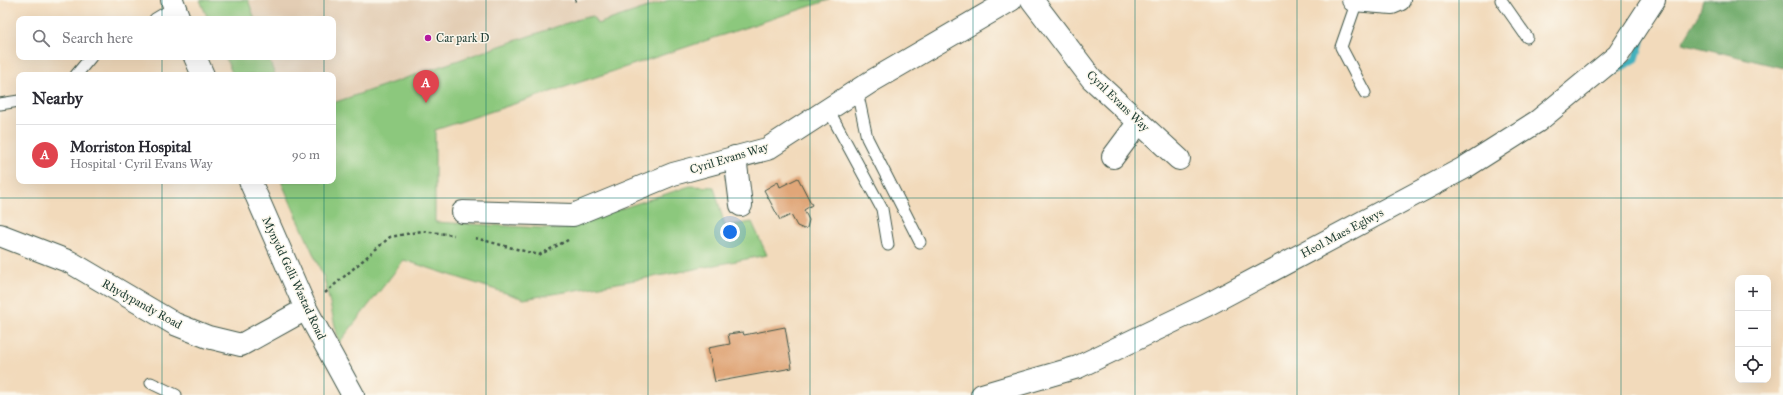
<!DOCTYPE html>
<meta charset="utf-8">
<style>
:root{--surface:#fff;--page:#f2f2f3;--text:#2b2b33;--muted:#7c7c81;--line:#e1e1e2;--accent:#0f766e}
body{margin:0;font-family:"IM FELL Great Primer",serif;background:var(--page);color:var(--text)}
.controls{position:absolute;right:12px;bottom:12px;display:grid;overflow:hidden;border-radius:8px;box-shadow:0 4px 16px #0002}
.controls button{width:36px;height:36px;display:grid;place-items:center;padding:0;border:0;border-bottom:1px solid var(--line);background:var(--surface);color:var(--text);font:20px sans-serif}
.you{position:absolute;left:730px;top:232px;width:14px;height:14px;margin:-10px;border:3px solid #fff;border-radius:50%;background:#1a73e8;box-shadow:0 0 0 6px #1a73e833}
.badge{display:grid;place-items:center;width:26px;height:26px;border-radius:50%;background:var(--accent);color:#fff;font-size:13px;font-weight:700}
.pin{position:absolute;translate:-50% -33px;filter:drop-shadow(0 1px 2px #0008)}
.pin::after{content:'';position:absolute;top:21px;width:14px;height:12px;background:inherit;clip-path:polygon(0 0,100% 0,50% 100%)}
.list{margin:0;padding:0;list-style:none}
h2{display:flex;justify-content:space-between;align-items:center;height:52px;margin:0;padding:0 16px;font-size:17px}
h2 small{font-size:13px;font-weight:400;color:var(--muted)}
.list li{display:grid;grid-template-columns:26px 1fr auto;gap:12px;align-items:center;box-sizing:border-box;height:60px;padding:0 16px;border-top:1px solid var(--line)}
.list b{display:block;font-size:15px;white-space:nowrap}
.list p{margin:0;font-size:13px;white-space:nowrap;color:var(--muted)}
.list em{font-size:13px;font-style:normal;color:var(--muted)}
.icon{flex:none;width:22px;height:22px;fill:none;stroke:currentColor;stroke-width:2;stroke-linecap:round;stroke-linejoin:round}
.map{position:relative;flex:none;width:1783px;height:395px;overflow:hidden}
.search{position:absolute;background:var(--surface);box-shadow:0 4px 16px #0002;left:16px;top:16px;width:320px;height:44px;display:flex;align-items:center;gap:10px;box-sizing:border-box;padding:0 14px;border-radius:8px;color:var(--muted);font-size:15px}
.panel{position:absolute;background:var(--surface);box-shadow:0 4px 16px #0002;left:16px;top:72px;width:320px;height:112px;border-radius:8px}
.map>svg:first-child{display:block}
</style>
<div class="map">
<svg width="1783" height="395" viewBox="0 0 1783 395">
<rect width="100%" height="100%" fill="#fbf7ec"/>
<filter id="ink" filterUnits="userSpaceOnUse"><feTurbulence type="fractalNoise" baseFrequency=".025" numOctaves="2"/><feDisplacementMap in="SourceGraphic" scale="8" xChannelSelector="R" yChannelSelector="G"/><feConvolveMatrix kernelMatrix="1 2 1 2 8 2 1 2 1" color-interpolation-filters="sRGB"/></filter>
<filter id="wash" filterUnits="userSpaceOnUse"><feTurbulence type="fractalNoise" baseFrequency=".012" numOctaves="4" result="noise"/><feDisplacementMap in="SourceGraphic" scale="16" xChannelSelector="R" yChannelSelector="G"/><feGaussianBlur stdDeviation="0.9" result="paint"/><feColorMatrix in="noise" values="0 0 0 0 0 0 0 0 0 0 0 0 0 0 0 0 0 1.4 0 .05"/><feComposite in="paint" operator="in"/></filter>
<g filter="url(#wash)">
<rect width="100%" height="100%" fill="#f2dabb"/>
<path fill="#e3cdb4" d="M200 0H829L333 165V75H233L225 57H333V19H208Z"/>
<g fill="#8cc87d" stroke="#568258">
<path d="M200 0H248L255 19H208Z"/>
<path d="M669 0H829L435 130V222L559 229 690 186 714 187 725 226 752 222 767 255 664 275 524 299 404 260 339 343 324 278 281 181H333V103L579 19 593 16 597 24Z"/>
<path d="M225 57H268L275 75H233Z"/>
</g>
<path fill="#71ac6c" stroke="#487450" d="M1703 0H1783V68L1682 43 1698 17Z"/>
<g fill="none" stroke-linecap="round" stroke-linejoin="round">
<path stroke="#42b1bd" stroke-width="7" d="M1610 74 1636 59 1645 30"/>
</g>
<g id="blocks">
<g fill="#e0a678">
<path d="M798 178 812 205 804 210 809 220 807 228 804 229 797 226 791 215 780 220 764 190 778 182 780 187Z"/>
<path d="M785 327 792 368 715 382 708 348 730 344 728 334 743 332 744 335Z"/>
</g>
</g>
</g>
<g filter="url(#ink)">
<use href="#blocks" fill-opacity="0" stroke="#3f5548" stroke-width="1"/>
<g fill="none" stroke-linecap="round" stroke-linejoin="round">
<defs>
<g id="service">
<path d="M1501 0 1527 37"/>
<path d="M1357 1 1341 47 1365 93"/>
<path d="M155 19 175 7"/>
<path d="M76 75 91 57"/>
<path d="M857 91 867 138 920 242"/>
<path d="M0 104 19 101"/>
<path d="M828 109 882 209 888 245"/>
<path d="M151 383 176 395"/>
</g>
<g id="minor">
<path d="M172 0 179 19"/>
<path d="M1032 0 1092 79 1179 159"/>
<path d="M1353 0 1392 3 1399 0"/>
<path d="M195 57 203 75"/>
<path d="M735 157 741 205"/>
<path d="M1113 157 1139 122"/>
<path d="M250 181 306 309 353 395"/>
<path d="M463 212 573 215 673 174 767 149 872 81 1011 0"/>
<path d="M0 235 70 262 175 324 208 337 241 345 306 309"/>
</g>
<path id="tertiary" d="M982 395 1078 367 1207 305 1464 168 1538 121 1618 55 1654 0"/>
</defs>
<use href="#service" stroke="#3f5548" stroke-width="13"/>
<use href="#minor" stroke="#3f5548" stroke-width="24"/>
<use href="#tertiary" stroke="#3f5548" stroke-width="24"/>
<g stroke="#3f5548" stroke-width="2.5" stroke-dasharray="3 3" stroke-linecap="butt">
<path d="M575 0 576 1"/>
<path d="M475 238 539 255 568 240"/>
<path d="M325 293 390 237 422 231 454 235"/>
</g>
<use href="#service" stroke="#fff" stroke-width="11"/>
<use href="#minor" stroke="#fff" stroke-width="22"/>
<use href="#tertiary" stroke="#fff" stroke-width="22"/>
</g>
</g>
<path fill="none" stroke="#0f766e" stroke-width="1" stroke-opacity="0.55" d="M162 0V19M324 0V19M486 0V395M648 0V395M810 0V395M973 0V395M1135 0V395M1297 0V395M1459 0V395M1621 0V395M162 57V75M324 57V75M162 181V395M324 181V395M0 198H1783"/>
<circle fill="#b5179e" stroke="#fbf7ec" stroke-width="1.5" cx="428" cy="38" r="4"/>
<g text-anchor="middle" dominant-baseline="central" stroke-width="3" stroke-linejoin="round" paint-order="stroke">
<g font-size="12" fill="#1f3d34" stroke="#fbf7ec" text-anchor="start">
<text x="436" y="38">Car park D</text>
</g>
<g font-size="12" fill="#1f3d34" stroke="#fbf7ec">
<text transform="translate(1118 101) rotate(44)">Cyril Evans Way</text>
<text transform="translate(729 158) rotate(-17)">Cyril Evans Way</text>
<text transform="translate(1342 233) rotate(-28)">Heol Maes Eglwys</text>
<text transform="translate(294 278) rotate(65)">Mynydd Gelli Wastad Road</text>
<text transform="translate(142 304) rotate(29)">Rhydypandy Road</text>
</g>
</g>
</svg>
<div class="controls">
<button>+</button>
<button>−</button>
<button><svg class="icon" aria-label="locate" viewBox="0 0 24 24"><circle cx="12" cy="12" r="6"/><path d="M12 2v4M12 18v4M2 12h4M18 12h4"/></svg></button>
</div>
<div class="you"></div>
<div class="pin badge" style="left:426px;top:103px;background:#e0444e">A</div>
<div class="search"><svg class="icon" aria-label="search" viewBox="0 0 24 24"><circle cx="10" cy="10" r="6"/><path d="M15 15l6 6"/></svg>Search here</div>
<section class="panel">
<h2>Nearby<small></small></h2>
<ul class="list">
<li><span class="badge" style="background:#e0444e">A</span><div><b>Morriston Hospital</b><p>Hospital · Cyril Evans Way</p></div><em>90 m</em></li>
</ul>
</section>
</div>
